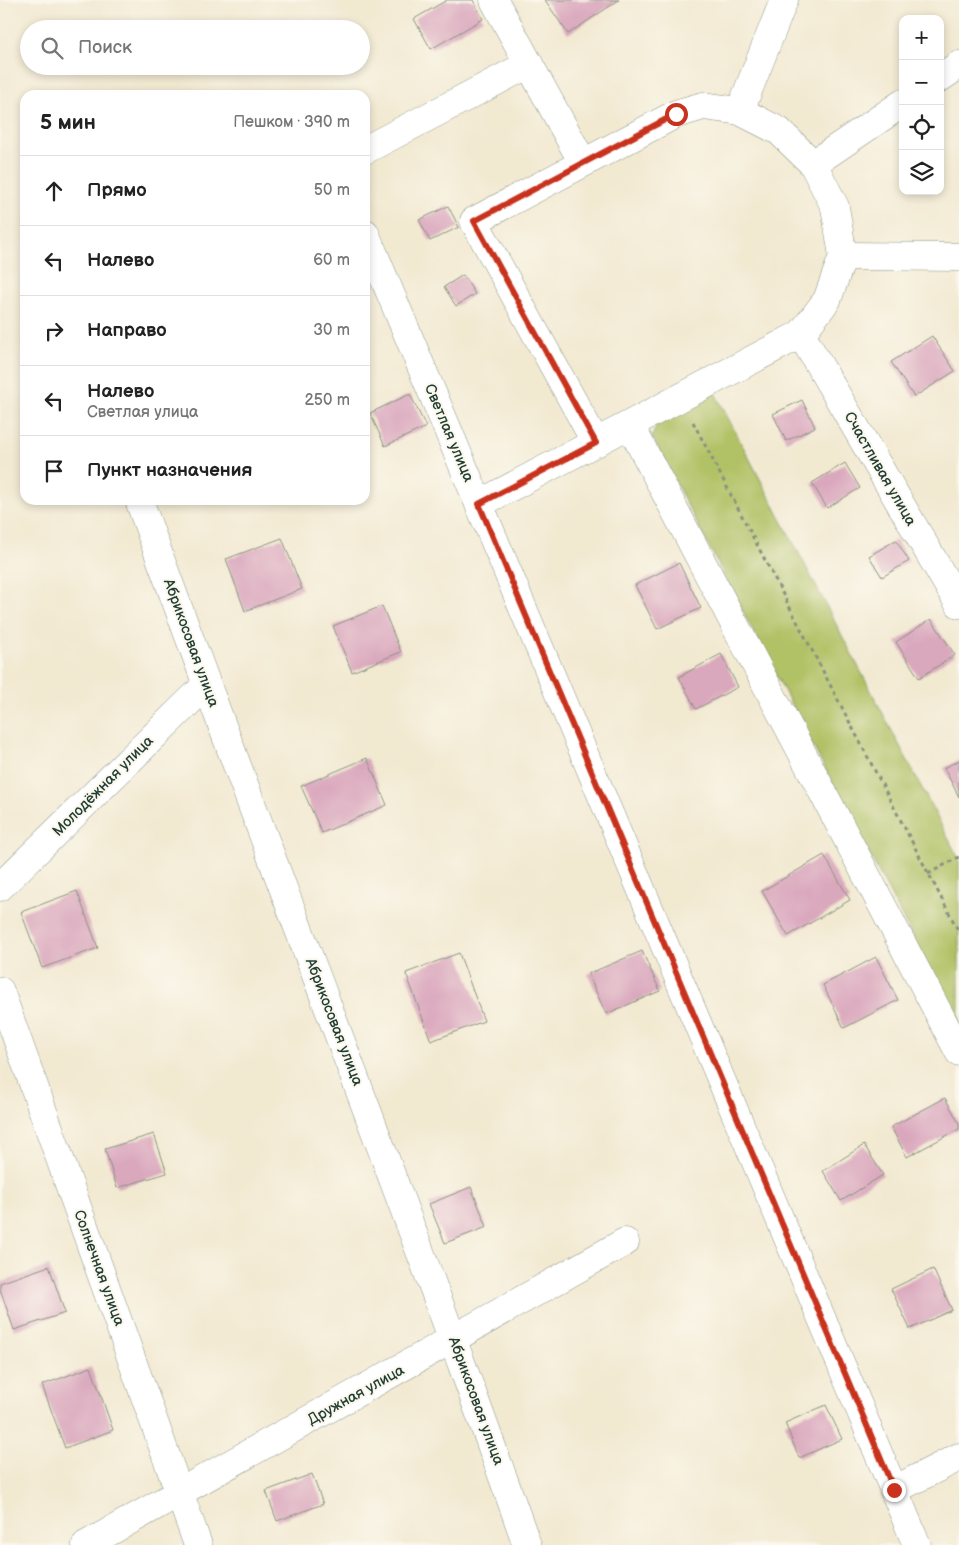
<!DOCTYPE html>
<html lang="ru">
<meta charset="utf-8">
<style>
:root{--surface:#fff;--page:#f2f2f2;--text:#222;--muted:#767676;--line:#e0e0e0}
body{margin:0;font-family:"Balsamiq Sans",sans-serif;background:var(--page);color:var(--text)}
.controls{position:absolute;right:15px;top:15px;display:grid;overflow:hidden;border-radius:10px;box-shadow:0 2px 8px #0003}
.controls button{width:45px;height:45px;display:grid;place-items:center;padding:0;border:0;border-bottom:1px solid var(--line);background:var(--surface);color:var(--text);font:25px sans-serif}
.stop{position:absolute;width:15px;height:15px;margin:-11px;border:4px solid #c8321e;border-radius:50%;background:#fff}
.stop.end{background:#c8321e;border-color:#fff;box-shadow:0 1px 5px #0008}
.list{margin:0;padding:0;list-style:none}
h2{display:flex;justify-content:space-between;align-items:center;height:65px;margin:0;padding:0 20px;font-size:21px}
h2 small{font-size:16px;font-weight:400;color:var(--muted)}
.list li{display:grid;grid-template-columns:32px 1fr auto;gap:15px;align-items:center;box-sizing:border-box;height:70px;padding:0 20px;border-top:1px solid var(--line)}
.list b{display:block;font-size:19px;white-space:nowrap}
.list p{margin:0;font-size:16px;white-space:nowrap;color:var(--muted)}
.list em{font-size:16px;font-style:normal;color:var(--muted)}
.icon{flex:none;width:28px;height:28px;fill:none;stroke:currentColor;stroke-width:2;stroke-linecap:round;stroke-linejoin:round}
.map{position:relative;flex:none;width:959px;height:1545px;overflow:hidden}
.search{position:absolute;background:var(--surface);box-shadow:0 2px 8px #0003;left:20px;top:20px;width:350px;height:55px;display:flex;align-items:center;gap:12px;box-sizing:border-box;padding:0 18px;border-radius:28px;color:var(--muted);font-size:19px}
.panel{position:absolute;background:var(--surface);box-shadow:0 2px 8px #0003;left:20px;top:90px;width:350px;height:415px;border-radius:15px}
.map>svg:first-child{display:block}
</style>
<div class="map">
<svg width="959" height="1545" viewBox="0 0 959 1545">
<rect width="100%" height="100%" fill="#fbf7ec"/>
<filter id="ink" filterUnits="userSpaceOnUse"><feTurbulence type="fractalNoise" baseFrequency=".02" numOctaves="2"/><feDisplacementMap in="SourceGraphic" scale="10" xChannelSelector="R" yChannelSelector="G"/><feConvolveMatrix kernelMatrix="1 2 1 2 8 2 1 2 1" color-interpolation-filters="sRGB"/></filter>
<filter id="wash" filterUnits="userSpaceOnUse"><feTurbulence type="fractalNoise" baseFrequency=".0096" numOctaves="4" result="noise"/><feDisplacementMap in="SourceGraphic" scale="20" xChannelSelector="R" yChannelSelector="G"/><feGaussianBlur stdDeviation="1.12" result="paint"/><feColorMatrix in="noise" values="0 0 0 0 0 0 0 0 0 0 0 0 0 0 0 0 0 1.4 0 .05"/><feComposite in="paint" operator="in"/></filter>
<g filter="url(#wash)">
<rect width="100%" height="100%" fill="#f2e9d1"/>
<path fill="#b1c165" stroke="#687f4c" d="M715 393 959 859V1026L652 437 657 424Z"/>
<g id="blocks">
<g fill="#daa8bd">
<path d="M447 0H473L483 19 431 49 414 19Z"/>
<path d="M545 0H619L568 34Z"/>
<path d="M448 206 459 227 430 241 419 220Z"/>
<path d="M463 275 475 294 456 306 444 287Z"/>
<path d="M932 336 955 371 914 397 891 362Z"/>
<path d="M410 394 426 427 385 446 370 413Z"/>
<path d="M802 400 815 427 786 441 773 414Z"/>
<path d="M845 463 860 488 827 508 812 483Z"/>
<path d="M282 538 302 589 245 611 226 559Z"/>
<path d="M896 540 909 561 882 577 869 556Z"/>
<path d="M679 563 701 608 657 629 635 585Z"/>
<path d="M382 606 401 652 352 672 333 626Z"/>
<path d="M931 619 955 655 919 678 896 642Z"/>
<path d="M721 654 738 687 696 709 679 677Z"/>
<path d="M367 758 387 805 322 833 301 786Z"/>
<path d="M959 760V797L944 768Z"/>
<path d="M824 855 850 900 788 936 762 891Z"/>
<path d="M77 891 98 948 42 968 21 912Z"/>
<path d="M642 951 660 991 606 1014 588 974Z"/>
<path d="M459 953 484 1021 431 1041 406 973Z"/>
<path d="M876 957 898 1000 844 1028 823 985Z"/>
<path d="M945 1098 959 1123V1129L907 1157 891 1127Z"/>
<path d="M154 1134 167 1173 117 1188 105 1149Z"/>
<path d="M864 1145 883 1175 841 1201 823 1171Z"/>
<path d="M471 1187 487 1227 445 1243 429 1204Z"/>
<path d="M49 1266 65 1313 14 1330 0 1289V1283Z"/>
<path d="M933 1269 952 1310 910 1329 891 1289Z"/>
<path d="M91 1367 113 1430 65 1448 42 1385Z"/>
<path d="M826 1405 842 1439 799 1458 785 1423Z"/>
<path d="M312 1474 323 1504 277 1521 266 1491Z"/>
</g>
</g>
</g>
<g filter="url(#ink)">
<use href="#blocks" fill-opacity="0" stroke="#889382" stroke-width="1"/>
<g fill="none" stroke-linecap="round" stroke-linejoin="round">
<defs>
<g id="minor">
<path d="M494 0 583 163"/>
<path d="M940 78 959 65"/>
<path d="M740 111 784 0"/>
<path d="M365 150 529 64"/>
<path d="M813 164 903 103"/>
<path d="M365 233 917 1545"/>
<path d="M843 256 959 257"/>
<path d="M801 334 959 604"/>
<path d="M630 425 959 1052"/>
<path d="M139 500C265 849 403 1195 527 1545"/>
<path d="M479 504 801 334 827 300 843 256 835 207 813 164 779 131 740 111 703 106 676 114 474 221 596 443"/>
<path d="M0 887 206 685"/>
<path d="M0 991 198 1545"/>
<path d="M894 1490 959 1457"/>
<path d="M86 1545 625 1242"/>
</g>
</defs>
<use href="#minor" stroke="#889382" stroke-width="29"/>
<g stroke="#889382" stroke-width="3" stroke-dasharray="4 4" stroke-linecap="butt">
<path d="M693 422 959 932"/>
<path d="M928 874 959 857"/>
</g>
<use href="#minor" stroke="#fff" stroke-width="28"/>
</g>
</g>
<g fill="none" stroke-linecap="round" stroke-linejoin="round" filter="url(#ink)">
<path stroke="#c8321e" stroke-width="6" d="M676 114 474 221 596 443 479 504 894 1490"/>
</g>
<g text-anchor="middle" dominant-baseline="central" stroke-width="4" stroke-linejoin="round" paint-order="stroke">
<g font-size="15" fill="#1f3d34" stroke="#fbf7ec">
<text transform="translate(449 433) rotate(67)">Светлая улица</text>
<text transform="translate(880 469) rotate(60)">Счастливая улица</text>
<text transform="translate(191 643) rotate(70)">Абрикосовая улица</text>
<text transform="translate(103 786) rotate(-45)">Молодёжная улица</text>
<text transform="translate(334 1022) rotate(69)">Абрикосовая улица</text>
<text transform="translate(99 1268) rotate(70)">Солнечная улица</text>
<text transform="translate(356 1395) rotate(-29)">Дружная улица</text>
<text transform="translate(476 1401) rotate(70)">Абрикосовая улица</text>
</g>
</g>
</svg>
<div class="controls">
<button>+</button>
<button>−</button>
<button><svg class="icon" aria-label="locate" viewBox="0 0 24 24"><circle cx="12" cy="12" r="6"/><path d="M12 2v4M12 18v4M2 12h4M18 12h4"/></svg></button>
<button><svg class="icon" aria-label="layers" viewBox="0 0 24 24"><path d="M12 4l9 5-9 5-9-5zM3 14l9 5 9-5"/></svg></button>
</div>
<div class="stop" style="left:676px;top:114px"></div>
<div class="stop end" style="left:894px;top:1490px"></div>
<div class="search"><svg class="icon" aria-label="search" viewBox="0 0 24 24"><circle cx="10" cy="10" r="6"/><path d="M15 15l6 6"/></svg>Поиск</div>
<section class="panel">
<h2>5 мин<small>Пешком · 390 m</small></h2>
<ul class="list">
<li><svg class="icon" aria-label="ahead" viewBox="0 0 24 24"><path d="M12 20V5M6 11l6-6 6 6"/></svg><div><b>Прямо</b></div><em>50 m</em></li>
<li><svg class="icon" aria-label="left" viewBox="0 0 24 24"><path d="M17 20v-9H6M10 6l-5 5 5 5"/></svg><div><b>Налево</b></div><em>60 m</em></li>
<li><svg class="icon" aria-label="right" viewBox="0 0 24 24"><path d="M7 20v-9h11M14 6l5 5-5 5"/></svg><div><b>Направо</b></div><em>30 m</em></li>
<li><svg class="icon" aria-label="left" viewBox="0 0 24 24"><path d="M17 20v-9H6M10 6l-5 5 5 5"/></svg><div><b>Налево</b><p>Светлая улица</p></div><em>250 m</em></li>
<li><svg class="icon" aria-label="arrive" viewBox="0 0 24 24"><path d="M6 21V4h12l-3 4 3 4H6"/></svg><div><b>Пункт назначения</b></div></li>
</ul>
</section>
</div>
